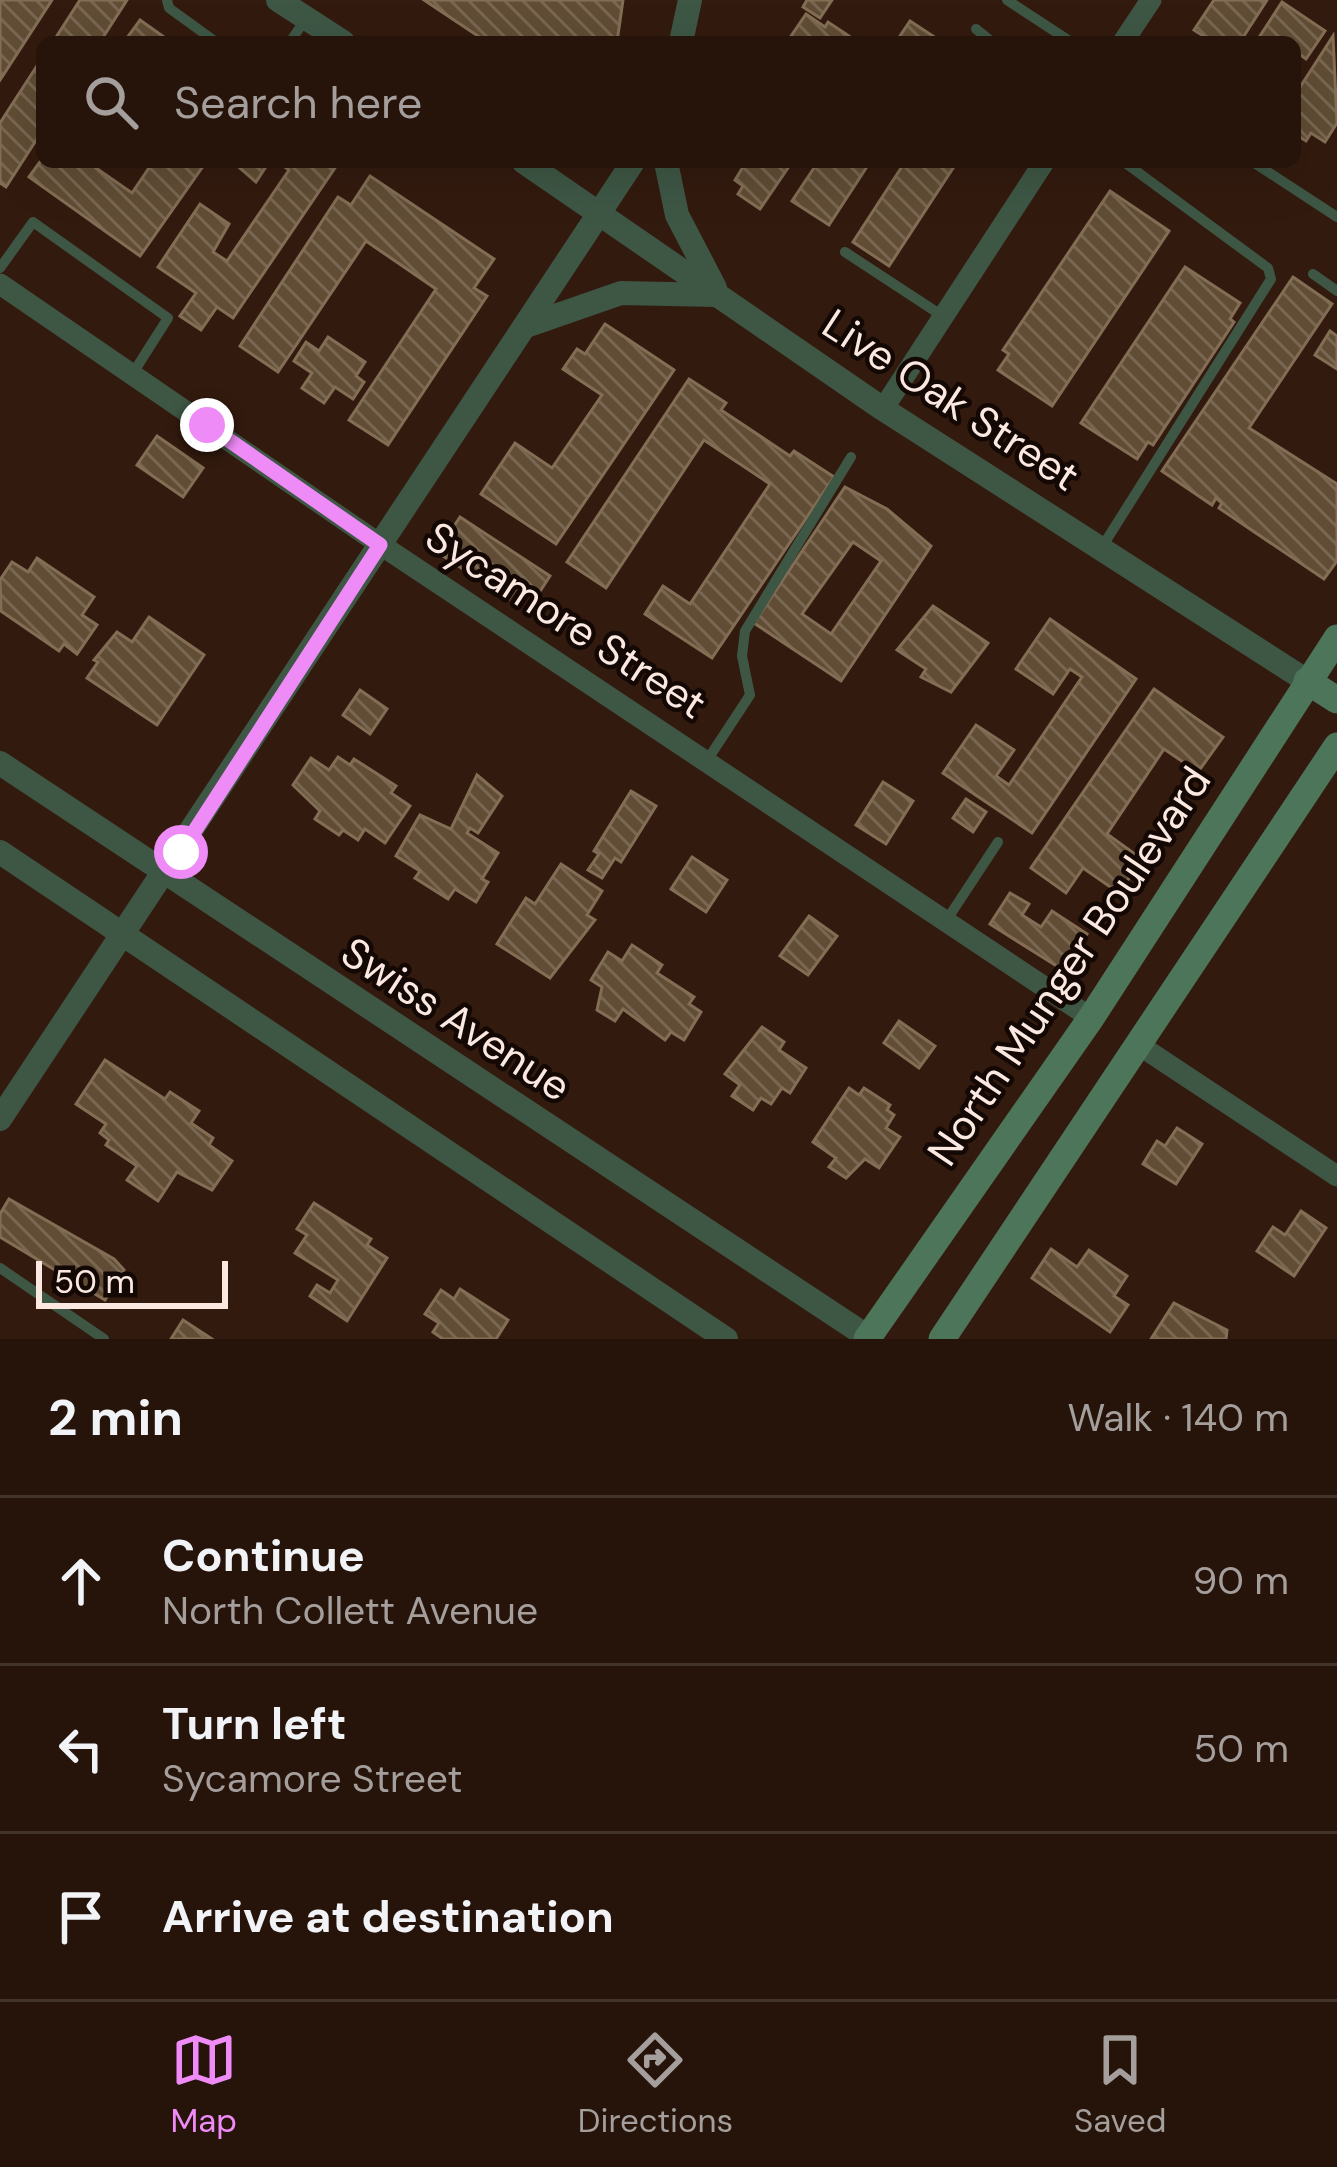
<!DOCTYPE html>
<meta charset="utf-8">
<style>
:root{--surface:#26140a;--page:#2e1d13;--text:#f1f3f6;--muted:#a49e9c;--line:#42332b;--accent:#ef8bf7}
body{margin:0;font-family:"DM Sans",sans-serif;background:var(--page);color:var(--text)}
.scale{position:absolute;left:36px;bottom:30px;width:192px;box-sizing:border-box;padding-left:12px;border:6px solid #fbe9e1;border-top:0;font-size:33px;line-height:42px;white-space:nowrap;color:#fbe9e1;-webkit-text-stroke:9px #130804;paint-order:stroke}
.stop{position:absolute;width:36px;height:36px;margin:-27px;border:9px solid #ef8bf7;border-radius:50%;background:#fff}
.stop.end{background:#ef8bf7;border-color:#fff;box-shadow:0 3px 12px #0008}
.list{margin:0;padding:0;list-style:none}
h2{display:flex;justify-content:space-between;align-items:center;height:156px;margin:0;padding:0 48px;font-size:51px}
h2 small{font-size:39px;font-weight:400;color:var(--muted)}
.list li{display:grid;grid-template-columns:78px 1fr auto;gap:36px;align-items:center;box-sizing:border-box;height:168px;padding:0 48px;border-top:3px solid var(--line)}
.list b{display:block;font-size:45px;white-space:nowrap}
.list p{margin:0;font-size:39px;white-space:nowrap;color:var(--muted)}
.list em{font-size:39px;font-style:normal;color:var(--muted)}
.icon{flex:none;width:66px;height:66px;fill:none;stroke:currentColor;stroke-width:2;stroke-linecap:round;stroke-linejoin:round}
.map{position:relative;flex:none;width:1337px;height:1339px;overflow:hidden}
.search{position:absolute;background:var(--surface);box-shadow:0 12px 48px #0002;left:36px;right:36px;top:36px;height:132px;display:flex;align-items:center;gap:30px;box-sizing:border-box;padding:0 42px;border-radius:18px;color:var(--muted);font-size:45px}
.sheet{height:660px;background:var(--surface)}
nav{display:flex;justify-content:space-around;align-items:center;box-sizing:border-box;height:168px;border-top:3px solid var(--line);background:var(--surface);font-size:33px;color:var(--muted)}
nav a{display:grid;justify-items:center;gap:6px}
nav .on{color:var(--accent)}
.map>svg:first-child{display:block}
</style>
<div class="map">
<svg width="1337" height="1339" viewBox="0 0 1337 1339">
<defs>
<pattern id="building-back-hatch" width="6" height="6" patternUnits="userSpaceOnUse" patternTransform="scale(3)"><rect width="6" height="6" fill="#614d35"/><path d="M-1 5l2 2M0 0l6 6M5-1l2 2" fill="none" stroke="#796752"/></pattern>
</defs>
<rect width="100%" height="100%" fill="#331a0e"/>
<g fill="url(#building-back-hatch)" stroke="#836e55" stroke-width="3" fill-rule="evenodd">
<path d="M2 0H52L0 80V3Z"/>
<path d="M80 0H127L100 42H53Z"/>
<path d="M424 0H623L617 42H487Z"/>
<path d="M807 0H832L820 18 803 7Z"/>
<path d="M1214 0H1267L1240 42H1213L1194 30Z"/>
<path d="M1282 2 1325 31 1306 59 1295 51V42H1256Z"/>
<path d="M806 14 825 27 828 22 849 36 846 42H787Z"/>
<path d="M140 20 171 42H124Z"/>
<path d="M910 21 942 42H896Z"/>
<path d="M1333 36 1337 123 1325 142 1311 133 1306 141 1295 134V95Z"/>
<path d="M42 58V131L6 187 0 183V123Z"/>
<path d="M42 159 100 162 96 168 132 193 153 162H206L140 256 29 177Z"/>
<path d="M233 162H269L256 182Z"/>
<path d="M278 162H339L233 318 217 307 201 330 180 316 196 293 158 267 200 204 229 224 213 252 227 261 289 170Z"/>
<path d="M735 162H792L760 209 738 194 743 186 735 180 743 167Z"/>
<path d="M818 162H870L829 225 792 201Z"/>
<path d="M905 162H957L889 266 853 242Z"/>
<path d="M370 176 494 259 474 288 487 296 388 445 349 420 436 289 366 241 278 372 240 346 338 197 351 205Z"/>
<path d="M1110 191 1169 231 1052 406 998 370 1009 354 1003 350Z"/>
<path d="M1185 267 1240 303 1230 319 1234 322 1153 445 1148 442 1137 459 1081 423Z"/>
<path d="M1293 277 1332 304 1249 428 1337 484V561L1324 579 1219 508 1222 503 1216 498 1212 505 1162 471Z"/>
<path d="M605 324 674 370 556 544 481 494 515 443 552 468 602 395 563 369 577 349 585 354Z"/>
<path d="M1330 331 1337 336V369L1315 355Z"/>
<path d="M328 337 365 362 356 376 364 382 353 399 335 387 324 403 302 388 312 373 294 361 306 342 319 351Z"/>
<path d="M689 379 726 403 721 410 790 456 794 451 834 477 712 658 645 614 663 586 690 604 770 484 704 440 606 588 567 562Z"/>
<path d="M157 436 203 468 183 497 137 465Z"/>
<path d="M845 487 887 509 931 546 841 681 754 623ZM853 542 881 561 831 634 802 614Z"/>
<path d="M460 517 550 576 535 599 517 587 509 599 437 552Z"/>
<path d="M37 558 94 597 82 615 97 625 77 654 64 644 59 651 1 611 0 580 12 562 28 572Z"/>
<path d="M933 606 988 643 951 692 921 677 926 669 897 650Z"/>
<path d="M149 617 204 655 157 725 87 678 98 662 94 660 117 632 132 642Z"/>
<path d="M1050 619 1136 679 1032 833 943 773 976 725 1014 750 996 776 1009 785 1082 677 1070 669 1053 694 1016 669Z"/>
<path d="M1154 689 1223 737 1198 772 1164 749 1107 834 1142 859 1119 893 1083 868 1066 893 1031 868Z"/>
<path d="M360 690 387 709 370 734 343 715Z"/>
<path d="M338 757 350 765 354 759 396 786 391 793 410 806 385 843 365 829 358 840 343 830 339 835 315 819 320 811 293 785 311 758 329 770Z"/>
<path d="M477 775 502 796 478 833 470 828 467 833 498 853 482 879 488 882 476 902 455 889 448 899 415 878 420 871 396 856 420 815 451 829Z"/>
<path d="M883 782 913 801 886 844 856 825Z"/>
<path d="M631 791 656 806 621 862 615 858 602 878 588 870 599 854 594 851Z"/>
<path d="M966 799 986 812 973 832 953 818Z"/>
<path d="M692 857 727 880 706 912 671 889Z"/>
<path d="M561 864 602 891 587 915 595 920 550 978 497 944 526 898 535 904Z"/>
<path d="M1010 893 1029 904 1022 915 1041 927 1052 911 1087 934 1063 970 990 924Z"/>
<path d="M809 916 837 936 808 975 780 956Z"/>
<path d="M632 945 662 965 657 973 694 997 689 1004 701 1012 684 1040 671 1032 665 1040 623 1009 615 1021 597 1010 602 987 591 980 608 952 622 961Z"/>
<path d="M899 1021 935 1046 919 1068 884 1043Z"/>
<path d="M762 1027 784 1042 779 1050 806 1068 790 1093 782 1088 771 1104 761 1098 753 1110 732 1096 740 1085 725 1074Z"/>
<path d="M105 1060 165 1099 170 1092 199 1111 191 1123 213 1138 209 1145 232 1161 212 1190 177 1172 158 1201 127 1180 137 1166 106 1145 109 1140 100 1133 106 1124 76 1104Z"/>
<path d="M849 1088 859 1095 864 1088 890 1105 887 1110 894 1115 886 1128 900 1137 879 1168 865 1159 846 1178 829 1167 836 1158 813 1142Z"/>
<path d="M1177 1128 1202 1144 1176 1184 1143 1164 1157 1141 1165 1146Z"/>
<path d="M9 1199 114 1259 124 1270 105 1300 0 1237V1214Z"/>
<path d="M314 1203 371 1239 367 1245 387 1258 347 1321 310 1296 317 1285 330 1293 338 1280 295 1253 307 1235 297 1229Z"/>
<path d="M1301 1211 1326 1228 1294 1276 1257 1251 1273 1227 1285 1235Z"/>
<path d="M1051 1249 1077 1267 1089 1250 1127 1276 1114 1296 1128 1305 1110 1332 1032 1278Z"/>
<path d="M460 1289 508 1320 496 1339H443L433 1332 439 1323 425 1314 441 1290 454 1299Z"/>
<path d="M1174 1303 1227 1330 1226 1339H1151Z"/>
<path d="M183 1320 212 1339H171Z"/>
</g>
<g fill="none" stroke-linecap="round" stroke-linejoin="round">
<g stroke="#3e5745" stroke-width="10">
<path d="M167 0 169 8 216 42"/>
<path d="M1007 0 1071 42"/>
<path d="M976 29 992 42"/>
<path d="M290 42 305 20"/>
<path d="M1253 162 1337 217"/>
<path d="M845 252 941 315"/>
<path d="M0 268 33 222 168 318 133 373"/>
<path d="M1313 274 1337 291"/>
<path d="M1102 547 1271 279 1268 268 1124 162"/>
<path d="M708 759 750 695 742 656 745 631 851 457"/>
<path d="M948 918 998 842"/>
<path d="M0 1268 104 1339"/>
</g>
<g stroke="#3e5745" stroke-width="21">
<path d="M1123 42 1151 0"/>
<path d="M0 284 381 545 1091 1018"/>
<path d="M883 409 1044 162"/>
<path d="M1139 1045 1337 1176"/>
</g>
<g stroke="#3e5745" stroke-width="24">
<path d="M278 0 343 42"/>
<path d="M681 42 690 0"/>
<path d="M524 162 883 409 1307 681"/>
<path d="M666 162 677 215 715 288"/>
<path d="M529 325 621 293 716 295"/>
<path d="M0 763 871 1339"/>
<path d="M0 852 726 1339"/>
<path d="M0 1119 633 162"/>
</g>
<g stroke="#4d7559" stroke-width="27">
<path d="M1307 681 1337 700"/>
<path d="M867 1339 1091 1018 1337 638"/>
<path d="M942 1339 1337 746"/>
</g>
</g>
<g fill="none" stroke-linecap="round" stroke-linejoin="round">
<path stroke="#ef8bf7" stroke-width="15" d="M181 852 380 545 207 425"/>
</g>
<g text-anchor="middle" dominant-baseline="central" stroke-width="9" stroke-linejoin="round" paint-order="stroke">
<g font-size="42" fill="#fbe9e1" stroke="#130804">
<text transform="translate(951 400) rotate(33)">Live Oak Street</text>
<text transform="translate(566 620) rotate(33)">Sycamore Street</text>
<text transform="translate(1069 966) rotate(-56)">North Munger Boulevard</text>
<text transform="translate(456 1019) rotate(33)">Swiss Avenue</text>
</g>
</g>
</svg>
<div class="scale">50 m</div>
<div class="stop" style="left:181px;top:852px"></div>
<div class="stop end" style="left:207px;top:425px"></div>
<div class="search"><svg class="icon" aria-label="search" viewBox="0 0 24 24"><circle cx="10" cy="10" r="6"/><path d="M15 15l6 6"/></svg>Search here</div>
</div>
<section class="sheet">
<h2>2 min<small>Walk · 140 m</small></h2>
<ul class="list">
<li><svg class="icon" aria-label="ahead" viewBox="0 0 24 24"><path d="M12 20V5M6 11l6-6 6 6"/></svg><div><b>Continue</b><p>North Collett Avenue</p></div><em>90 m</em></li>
<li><svg class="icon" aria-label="left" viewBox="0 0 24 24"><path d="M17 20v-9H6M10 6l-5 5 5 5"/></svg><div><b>Turn left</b><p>Sycamore Street</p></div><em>50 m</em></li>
<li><svg class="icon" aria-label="arrive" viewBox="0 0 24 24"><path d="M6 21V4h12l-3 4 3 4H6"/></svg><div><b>Arrive at destination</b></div></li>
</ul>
</section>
<nav>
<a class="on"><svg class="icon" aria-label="map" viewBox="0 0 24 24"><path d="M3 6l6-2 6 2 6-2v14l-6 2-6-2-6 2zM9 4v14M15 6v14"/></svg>Map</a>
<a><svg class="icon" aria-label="directions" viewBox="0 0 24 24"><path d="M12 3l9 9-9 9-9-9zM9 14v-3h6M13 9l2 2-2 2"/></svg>Directions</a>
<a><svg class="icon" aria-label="saved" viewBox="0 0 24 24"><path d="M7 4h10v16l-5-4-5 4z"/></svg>Saved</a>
</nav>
